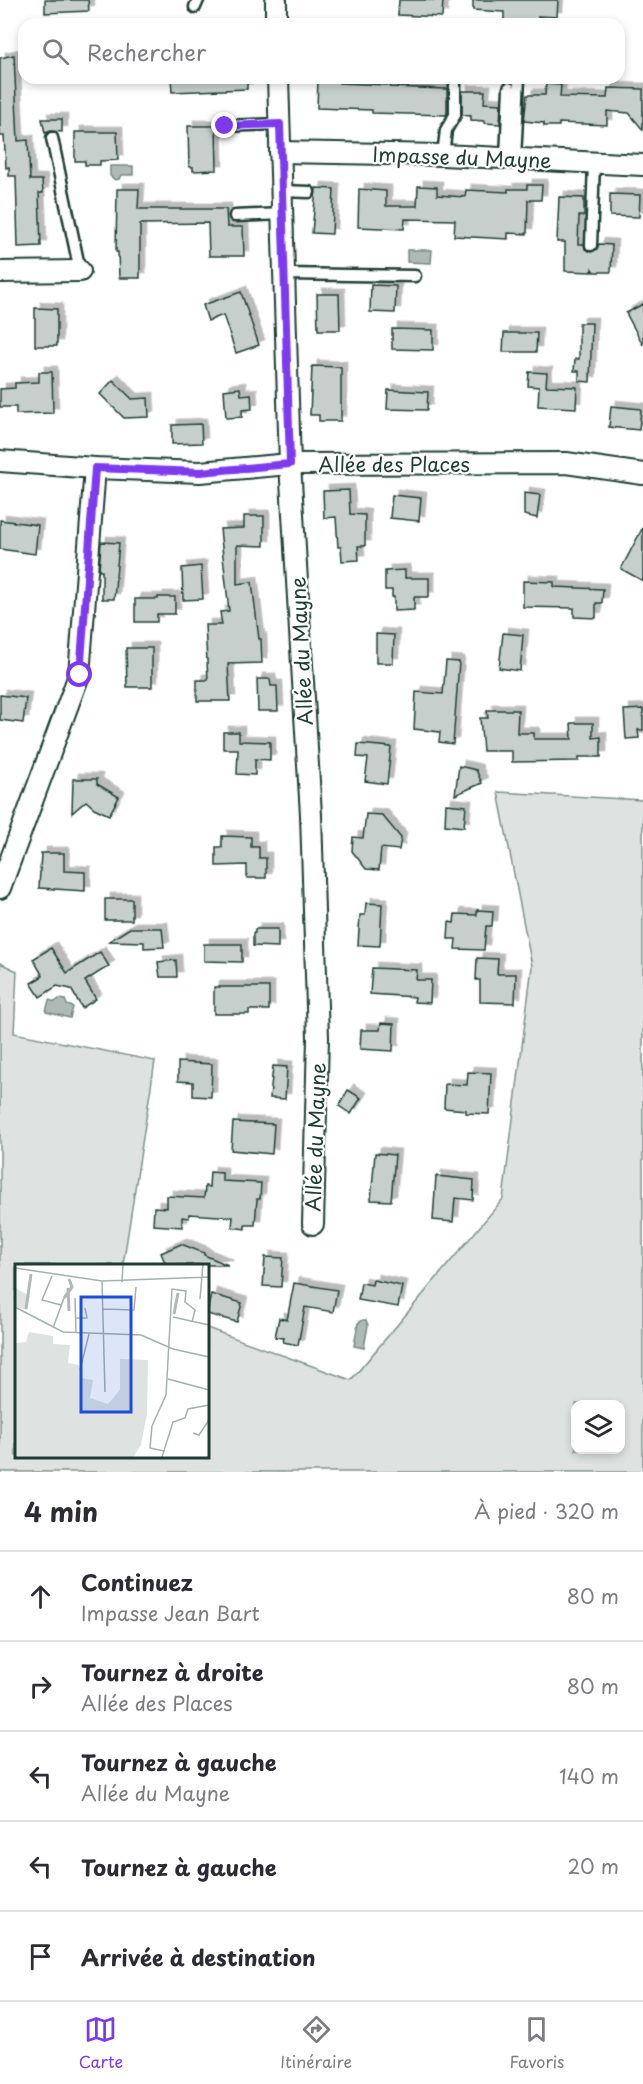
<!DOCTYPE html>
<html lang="fr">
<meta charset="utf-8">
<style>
:root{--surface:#fff;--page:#f2f2f3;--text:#2b2b33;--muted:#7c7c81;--line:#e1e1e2;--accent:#7c3aed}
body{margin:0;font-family:"Playpen Sans",sans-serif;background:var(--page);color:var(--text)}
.controls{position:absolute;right:18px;bottom:18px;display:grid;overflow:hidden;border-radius:12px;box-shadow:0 3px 9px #0003}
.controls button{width:54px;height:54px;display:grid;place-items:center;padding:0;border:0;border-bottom:2px solid var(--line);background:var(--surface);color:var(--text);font:30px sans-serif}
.stop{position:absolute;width:18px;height:18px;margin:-14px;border:4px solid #7c3aed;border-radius:50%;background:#fff}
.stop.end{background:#7c3aed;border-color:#fff;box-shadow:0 2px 6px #0008}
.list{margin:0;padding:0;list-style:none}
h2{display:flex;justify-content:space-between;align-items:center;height:78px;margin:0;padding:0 24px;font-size:26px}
h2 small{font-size:20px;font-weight:400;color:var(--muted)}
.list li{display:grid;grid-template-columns:39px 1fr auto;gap:18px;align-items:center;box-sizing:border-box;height:90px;padding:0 24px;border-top:2px solid var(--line)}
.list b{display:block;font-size:22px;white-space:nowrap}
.list p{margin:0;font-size:20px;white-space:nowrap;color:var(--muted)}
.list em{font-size:20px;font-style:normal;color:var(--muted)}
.icon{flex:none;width:33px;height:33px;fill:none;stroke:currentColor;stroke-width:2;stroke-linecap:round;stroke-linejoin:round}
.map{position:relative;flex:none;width:643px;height:1472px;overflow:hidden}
.search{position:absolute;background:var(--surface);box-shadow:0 3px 9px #0003;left:18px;right:18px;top:18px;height:66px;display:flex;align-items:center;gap:15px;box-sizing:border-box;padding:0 21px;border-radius:18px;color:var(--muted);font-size:22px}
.sheet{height:528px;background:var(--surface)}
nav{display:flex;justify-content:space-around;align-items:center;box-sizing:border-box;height:84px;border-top:2px solid var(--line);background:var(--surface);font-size:16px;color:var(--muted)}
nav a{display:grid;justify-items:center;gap:3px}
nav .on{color:var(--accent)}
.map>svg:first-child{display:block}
</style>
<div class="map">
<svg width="643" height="1472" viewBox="0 0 643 1472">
<defs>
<filter id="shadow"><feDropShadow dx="5.5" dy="-5.5" stdDeviation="0" flood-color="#0004"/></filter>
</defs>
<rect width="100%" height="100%" fill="#fff"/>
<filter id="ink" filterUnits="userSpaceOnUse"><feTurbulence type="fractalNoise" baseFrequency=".0167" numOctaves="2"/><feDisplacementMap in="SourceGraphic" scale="12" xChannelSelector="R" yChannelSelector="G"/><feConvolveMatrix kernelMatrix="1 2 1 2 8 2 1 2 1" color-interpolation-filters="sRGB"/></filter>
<g filter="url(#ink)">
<path fill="#dee3e2" stroke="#7e908b" stroke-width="1.5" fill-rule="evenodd" d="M498 792 643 800V1472H0V963L17 971 14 1033 155 1061 123 1265H16V1456H207V1328L351 1380 503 1199 532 966ZM576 1404H620V1450H576Z"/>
<g fill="#afbab7" stroke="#758883" stroke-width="1.5">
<path d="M110 166H133V175H121L119 179 115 180 110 176Z"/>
<path d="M407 250H432L431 263 407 262Z"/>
<path d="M59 999 65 1000 67 1005 73 1007 70 1018 46 1012 49 1000 55 1002Z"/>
<path d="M363 1320H366L368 1325 364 1348 354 1346 358 1323Z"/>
</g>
<g fill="#c7cfcc" stroke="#1f3d34" stroke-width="1.5" filter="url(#shadow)">
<path d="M45 0H88L89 11 45 13Z"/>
<path d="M399 0H443L442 17 398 15Z"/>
<path d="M473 0H558L557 17 538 16V24H504V12L473 10Z"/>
<path d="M14 55 18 141 28 140 30 180H42L43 193H39L41 246 18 247 16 176H9V167L6 168 4 136H0V58Z"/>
<path d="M171 78H247V89L172 92Z"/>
<path d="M318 78H339V83L391 85 390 87 447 89V113L446 115 372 113V110L317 108Z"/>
<path d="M546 84 561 85 560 97 607 98 608 88 643 89V130L629 113 607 111V125L559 123V126H544V123L524 121 527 95H545Z"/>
<path d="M462 91H485L484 103 501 104 500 124 484 123V121L471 120V116L462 115Z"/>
<path d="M42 119H62V132L51 131 45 133Z"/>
<path d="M188 126H216L217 170 193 171V167H189Z"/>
<path d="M75 132H117L118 160 100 161V165H85V161H75Z"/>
<path d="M527 185H542L541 200H528L527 234 508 233V239L454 236 455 220 405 219 404 229 358 227 359 189 386 191V206H417L418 186 437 187V195L465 197 466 190 508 192V189H527Z"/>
<path d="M316 188 334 189 332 234 312 233Z"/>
<path d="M117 189H139L138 209H226L227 227H243L244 256H209L208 223 140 224V278H119L118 252H116Z"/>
<path d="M610 194 640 195 639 217 610 216Z"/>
<path d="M559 197 584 198V216H579L578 244H584L585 249 591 252 597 249 599 244 612 245 611 272H594L592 269V272L565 271V242H557Z"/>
<path d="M371 285 396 286 395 313 370 312Z"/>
<path d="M241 292 259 345 236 353 223 315 208 321 203 305Z"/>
<path d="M317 294H339L340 330H318Z"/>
<path d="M643 304V345L626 313Z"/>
<path d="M35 308 57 309V346H35Z"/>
<path d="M579 323H592L590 382 579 381V371H574L575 359H579Z"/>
<path d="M392 329 433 330V350L392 349Z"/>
<path d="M504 333H537L536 352H503Z"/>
<path d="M312 366 341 367V421H319V415H310Z"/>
<path d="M39 372H52L53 413 16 414V407H0V389L15 388V383L39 382Z"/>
<path d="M529 372 547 373 546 386 577 387 576 408 538 406 539 387 528 386Z"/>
<path d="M113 380 132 399 148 398 149 417 124 418 100 394Z"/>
<path d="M240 388 241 395 251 394 252 409 242 410V417L226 418 224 390Z"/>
<path d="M388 390 428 392 427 410 387 409Z"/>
<path d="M611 406 641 409 639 430 609 427Z"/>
<path d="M201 424 202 443 172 444V425Z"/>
<path d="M349 490 350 514 365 515V546H358L359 560 342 561 341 547H338L336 517 324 518 323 491Z"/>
<path d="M524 493 540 495 537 518 524 515Z"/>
<path d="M392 495 421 498 419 521 390 518Z"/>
<path d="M244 516H264V546L237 545V584L252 582 259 639H261L262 663 228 664 230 701H197V680H208L205 625H222L220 612 229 611 220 529 244 528Z"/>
<path d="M0 520 38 525 35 554 0 549Z"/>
<path d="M643 527V581L621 569Z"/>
<path d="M101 542 119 543 114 599H102V571H99Z"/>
<path d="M201 566 203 599 183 600 182 568Z"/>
<path d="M405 570V578H429V597H414V610L394 611V597H392V590H385V571Z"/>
<path d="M523 581 554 582V587L603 589 602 603H596V618L574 617V608L523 607Z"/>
<path d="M158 597H175V614H157V622H135V599H158Z"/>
<path d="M503 633 523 635 520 671 499 668Z"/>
<path d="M376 634 394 635 393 663H376Z"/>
<path d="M126 648H152V687H127Z"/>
<path d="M446 661 459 662 453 744 439 742 440 732 414 729 416 692 443 694Z"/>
<path d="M257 679H270L271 686H277L278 711H258Z"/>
<path d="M0 695 26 698 23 723 0 720Z"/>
<path d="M643 709V730H638L639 738 626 739 624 710Z"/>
<path d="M487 710H518L517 733H534V739H572L571 723H593V738L601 737V757H579V761L512 762V751H483L480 718H488Z"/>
<path d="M223 732H239V741L270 742V760L255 759V775L237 774 238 749H223Z"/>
<path d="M358 744 391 747 387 784 365 781 368 758 357 757Z"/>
<path d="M459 766 476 770 482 783 455 795Z"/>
<path d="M73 779H97V784L119 797 109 815 94 808 86 801 72 813Z"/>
<path d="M446 804 466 806 464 827 445 825Z"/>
<path d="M366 814 382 815 401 838 399 850 381 848 379 870 366 869 352 851 353 837 363 838Z"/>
<path d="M222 836 251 837V847H259V858H266V878H247V865L216 866V847H222Z"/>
<path d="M41 853H64V871L85 872V891L39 888Z"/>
<rect x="105" y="899" width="27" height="21"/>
<path d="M366 903 382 904 380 946 358 945 360 915H365Z"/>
<path d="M477 910 493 911 492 926H486L484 950 455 949 456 939H448L449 922 454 923 455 914 477 915Z"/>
<path d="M130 928H162L164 947 144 948V942L109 941Z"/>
<path d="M255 929H278V947L253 946V933H255Z"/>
<path d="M204 944H242V962L204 961Z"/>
<path d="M51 948 67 973 100 952 109 966 85 981 96 999 82 1008 71 989 57 986 40 997 31 983 43 976 33 959Z"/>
<path d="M477 958 498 959 497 974H516L515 1003 480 1002V980H476Z"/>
<path d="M176 960 177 977H160L158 962Z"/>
<path d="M372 968 417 970 416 980H431L430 1003 414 1002 415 997 370 994Z"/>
<path d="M214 987H269V1010H249V1014H214Z"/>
<path d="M381 1023 394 1024 393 1051 360 1049 361 1030H380Z"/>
<path d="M178 1062 212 1064 211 1097 193 1096V1082L178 1081Z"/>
<path d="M273 1066 287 1067 285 1099 270 1098Z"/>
<path d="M468 1072 491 1073 489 1114 466 1113V1110L444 1108 445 1084 467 1085Z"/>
<path d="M348 1090 361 1098 351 1114 339 1106Z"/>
<path d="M233 1122 274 1124 272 1154 231 1150Z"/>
<path d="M375 1153 395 1155 391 1201 371 1200Z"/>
<path d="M210 1172 222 1173V1181L261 1183 260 1199H257L255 1225H245V1229L232 1227 233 1217 189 1214V1218L182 1217V1227L153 1225 154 1207 167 1208V1196L204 1198 205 1186 209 1187Z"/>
<path d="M436 1176 474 1180 473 1200 455 1198 453 1222 433 1220Z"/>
<path d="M181 1244 204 1253V1255L228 1265H166L161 1253Z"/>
<path d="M265 1257 283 1258 281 1287 263 1286Z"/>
<path d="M373 1280 402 1286 398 1307 358 1300 361 1283 372 1285Z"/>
<path d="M294 1283 337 1290 333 1312 305 1307 298 1345 283 1342 284 1338 275 1337 279 1318 287 1320Z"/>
<path d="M211 1294 242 1303 237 1322 207 1314Z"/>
</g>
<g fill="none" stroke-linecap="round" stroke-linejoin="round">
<defs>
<g id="lane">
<path d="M195 7 198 0"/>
<path d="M225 126 280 124"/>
<path d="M52 138 80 271"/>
<path d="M443 155 446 130 455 115V78"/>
<path d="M506 158 509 88"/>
<path d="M515 159 519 78"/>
<path d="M282 191 309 192"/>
<path d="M235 216 283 214"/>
<path d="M591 245 594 163"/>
<path d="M284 274 415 276"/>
</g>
<g id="street">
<path d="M276 0V24"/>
<path d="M278 78 290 464 311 815 318 1038 313 1224"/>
<path d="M280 152 443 155 643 165"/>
<path d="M0 272 80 271"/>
<path d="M0 461 95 468 200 472 290 464 566 463 643 474"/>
<path d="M0 888 79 675 95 468"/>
</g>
</defs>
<use href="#lane" stroke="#1f3d34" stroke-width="15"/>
<use href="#street" stroke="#1f3d34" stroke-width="24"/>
<use href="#lane" stroke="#fff" stroke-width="10"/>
<use href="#street" stroke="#fff" stroke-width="20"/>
</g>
</g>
<g fill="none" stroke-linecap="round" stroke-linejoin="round" filter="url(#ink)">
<path stroke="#7c3aed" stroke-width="8" d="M80 675 95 468 200 472 290 464 280 124 225 126"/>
</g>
<g text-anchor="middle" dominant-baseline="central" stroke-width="4.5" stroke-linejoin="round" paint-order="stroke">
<g font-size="20" fill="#1f3d34" stroke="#fff">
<text transform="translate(462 157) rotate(2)">Impasse du Mayne</text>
<text x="394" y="464">Allée des Places</text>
<text transform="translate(301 651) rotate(-93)">Allée du Mayne</text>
<text transform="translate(315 1137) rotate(-88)">Allée du Mayne</text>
</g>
</g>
<g transform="translate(15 1264)">
<rect width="194" height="194" fill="#fff"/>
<path d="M0 24 15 32 11 46 0 42ZM14 68 38 72V80L55 81 53 99 64 101 67 114 78 116 75 134 93 140 105 126V95L133 96 132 150 126 181 118 193H0L1 79 11 78Z" fill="#dee3e2"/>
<path fill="none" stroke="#afbab7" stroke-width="3" d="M53 24 54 47M49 34 57 23 54 15M11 45 16 10M159 50 163 29"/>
<path fill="none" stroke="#a5b1ae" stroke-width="1.5" d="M0 4 87 17 194 13M37 12 27 36 46 41M87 17 90 128M107 18 108 0M60 34 61 69M185 35 188 0M0 43 48 68 126 71 158 85 194 93M88 45 119 46 121 23M158 53 194 61M61 54H72L70 44M38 64 49 34M65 106 74 70M153 115 194 126M178 169 184 171 194 156M149 187 135 184 137 162 151 131 157 25 171 27 170 38 180 46 177 58M147 193 158 158 170 154 173 145 194 141"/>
<path fill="#1d4ed8" fill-opacity="0.15" stroke="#1d4ed8" stroke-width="3" d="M66 33H116V148H66Z"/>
<rect width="194" height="194" fill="none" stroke="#1f3d34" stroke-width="3"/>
</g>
</svg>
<div class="controls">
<button><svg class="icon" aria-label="layers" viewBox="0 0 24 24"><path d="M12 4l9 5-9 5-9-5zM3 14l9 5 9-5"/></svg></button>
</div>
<div class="stop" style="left:80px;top:675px"></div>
<div class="stop end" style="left:225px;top:126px"></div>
<div class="search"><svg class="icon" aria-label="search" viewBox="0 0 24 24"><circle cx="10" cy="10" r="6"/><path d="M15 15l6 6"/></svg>Rechercher</div>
</div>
<section class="sheet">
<h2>4 min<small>À pied · 320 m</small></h2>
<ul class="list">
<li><svg class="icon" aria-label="ahead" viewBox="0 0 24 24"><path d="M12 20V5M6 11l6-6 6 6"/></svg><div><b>Continuez</b><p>Impasse Jean Bart</p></div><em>80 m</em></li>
<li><svg class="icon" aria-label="right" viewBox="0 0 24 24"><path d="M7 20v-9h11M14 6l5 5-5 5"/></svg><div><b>Tournez à droite</b><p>Allée des Places</p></div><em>80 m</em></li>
<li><svg class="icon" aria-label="left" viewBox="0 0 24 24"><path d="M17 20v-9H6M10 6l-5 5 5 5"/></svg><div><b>Tournez à gauche</b><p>Allée du Mayne</p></div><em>140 m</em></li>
<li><svg class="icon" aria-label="left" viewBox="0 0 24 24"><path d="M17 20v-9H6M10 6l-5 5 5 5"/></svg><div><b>Tournez à gauche</b></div><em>20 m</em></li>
<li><svg class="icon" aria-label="arrive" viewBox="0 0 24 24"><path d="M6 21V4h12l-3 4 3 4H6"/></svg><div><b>Arrivée à destination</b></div></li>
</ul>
</section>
<nav>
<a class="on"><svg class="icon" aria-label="map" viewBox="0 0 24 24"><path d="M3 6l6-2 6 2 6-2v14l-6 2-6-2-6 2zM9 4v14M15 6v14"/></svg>Carte</a>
<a><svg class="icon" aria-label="directions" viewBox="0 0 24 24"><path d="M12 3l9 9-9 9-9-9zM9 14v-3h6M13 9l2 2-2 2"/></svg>Itinéraire</a>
<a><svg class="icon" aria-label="saved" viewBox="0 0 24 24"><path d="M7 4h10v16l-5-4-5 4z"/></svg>Favoris</a>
</nav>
